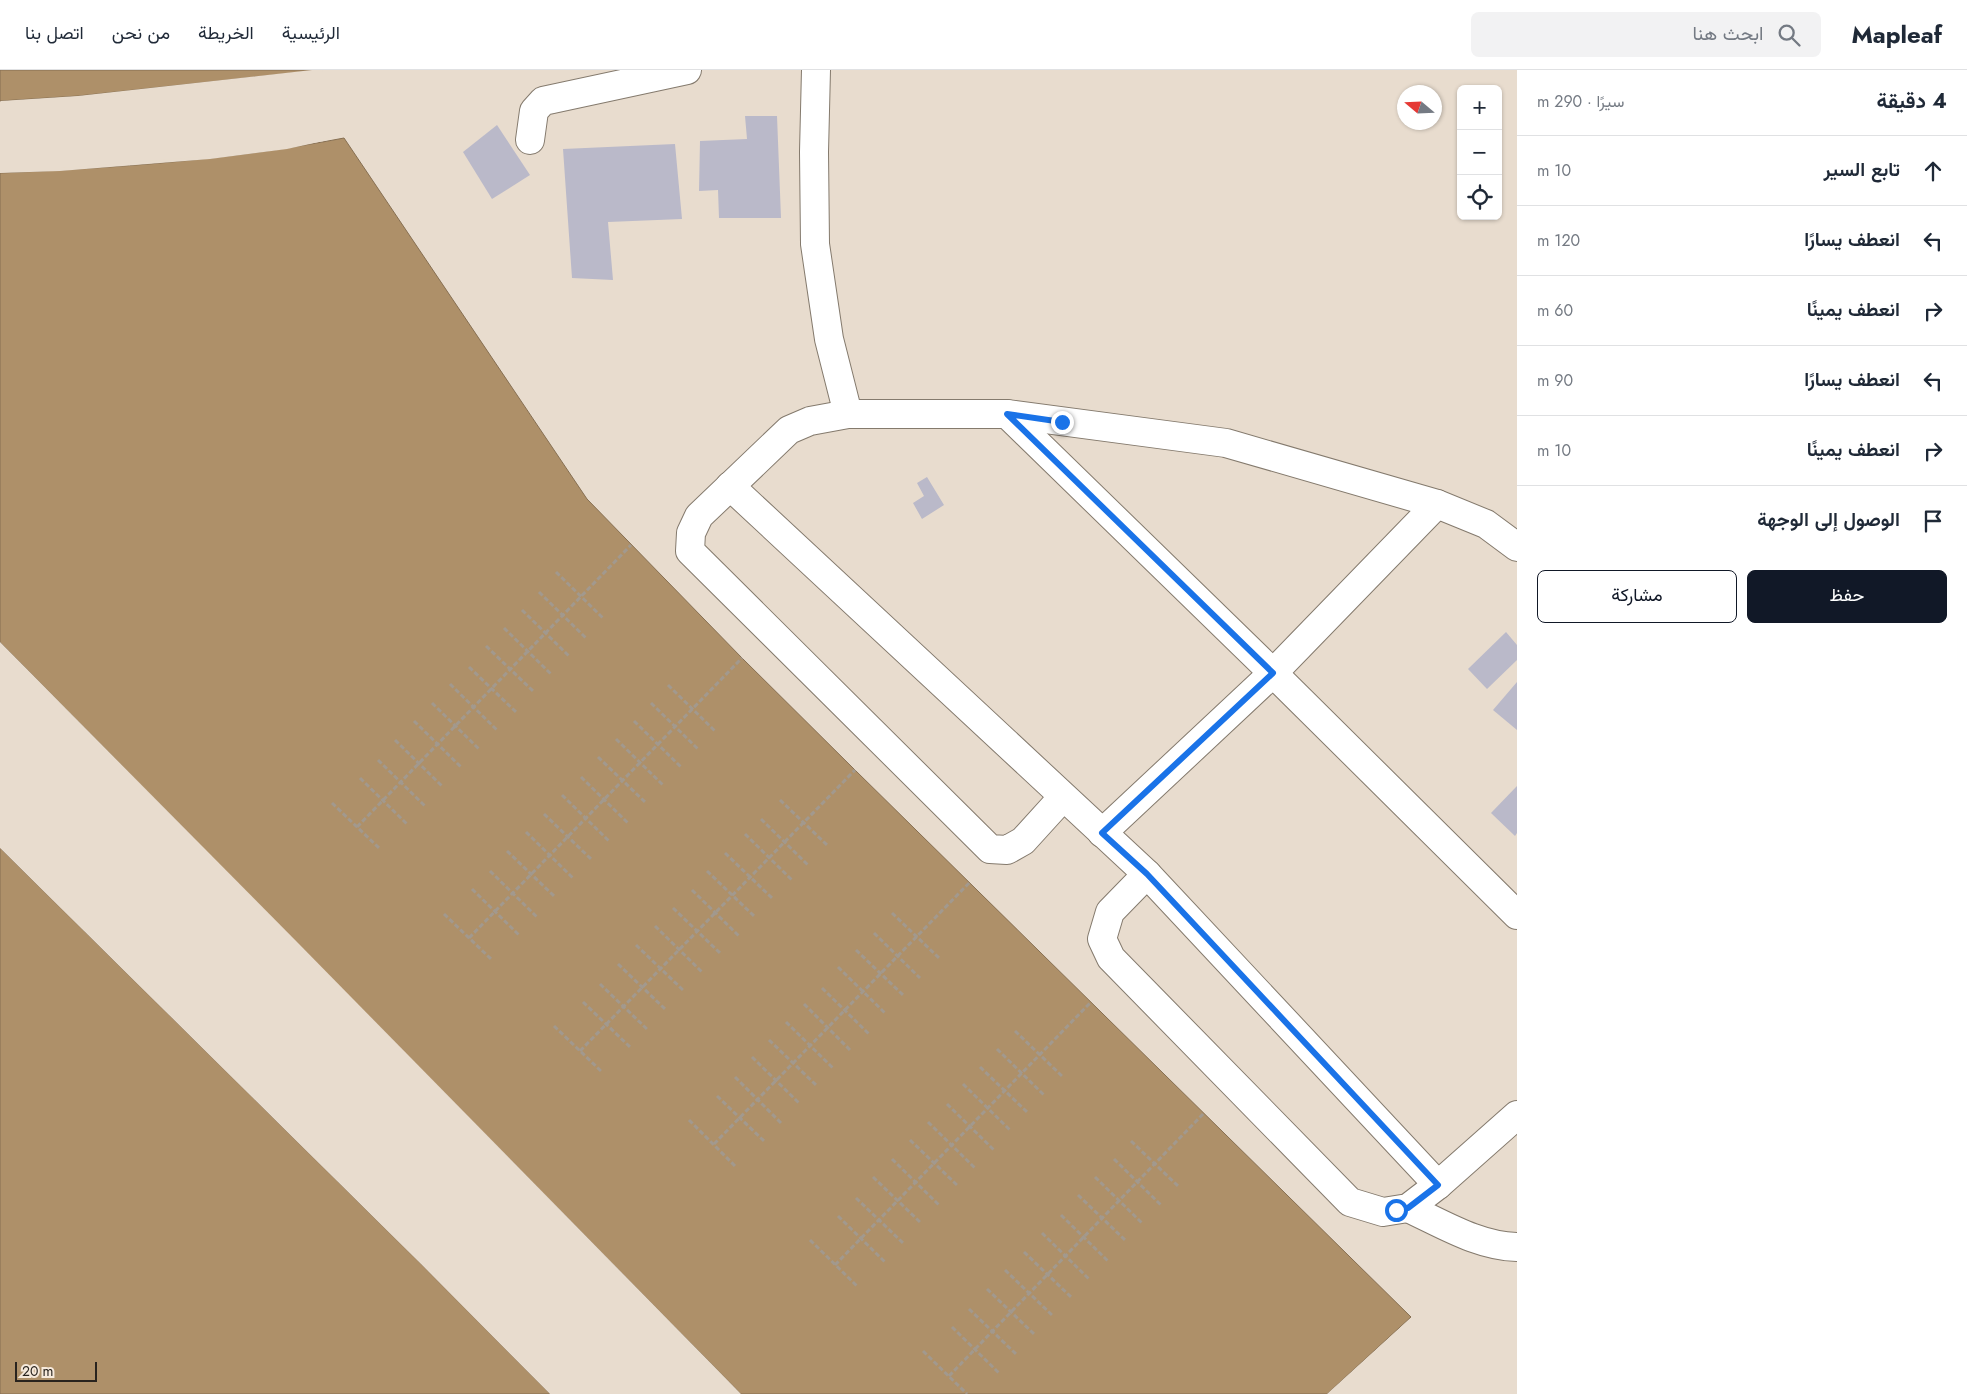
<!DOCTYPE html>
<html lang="ar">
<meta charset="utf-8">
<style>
:root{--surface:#fff;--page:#f2f2f3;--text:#1f2937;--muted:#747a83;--line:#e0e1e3;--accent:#111827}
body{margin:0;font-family:Jost,Vazirmatn,sans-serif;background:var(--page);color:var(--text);direction:rtl}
.controls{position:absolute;right:15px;top:15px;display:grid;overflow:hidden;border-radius:8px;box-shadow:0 1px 4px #0004}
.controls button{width:45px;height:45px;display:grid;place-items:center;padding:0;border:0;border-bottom:1px solid var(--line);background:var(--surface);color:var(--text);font:25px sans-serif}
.compass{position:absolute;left:1397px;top:15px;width:45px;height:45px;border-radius:50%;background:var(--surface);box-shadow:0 1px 4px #0004;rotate:289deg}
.scale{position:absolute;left:15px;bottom:12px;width:82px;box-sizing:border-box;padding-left:5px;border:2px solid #28231e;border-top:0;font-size:14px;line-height:18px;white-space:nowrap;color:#28231e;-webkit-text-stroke:4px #f6e9db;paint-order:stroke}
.stop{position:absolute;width:15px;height:15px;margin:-11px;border:4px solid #1a73e8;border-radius:50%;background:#fff}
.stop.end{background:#1a73e8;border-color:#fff;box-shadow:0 1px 5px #0008}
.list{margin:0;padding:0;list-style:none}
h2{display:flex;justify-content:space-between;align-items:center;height:65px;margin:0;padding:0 20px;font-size:21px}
h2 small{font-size:16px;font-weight:400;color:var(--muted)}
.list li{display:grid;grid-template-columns:32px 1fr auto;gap:15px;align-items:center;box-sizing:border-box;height:70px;padding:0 20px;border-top:1px solid var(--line)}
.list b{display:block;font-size:19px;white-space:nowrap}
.list em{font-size:16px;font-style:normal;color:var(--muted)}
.actions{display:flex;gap:10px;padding:15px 20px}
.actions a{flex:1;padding:11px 0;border:1px solid var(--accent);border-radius:8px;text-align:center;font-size:18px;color:var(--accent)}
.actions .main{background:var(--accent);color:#fff}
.icon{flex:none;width:28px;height:28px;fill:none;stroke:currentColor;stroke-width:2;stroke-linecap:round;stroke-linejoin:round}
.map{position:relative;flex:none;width:1517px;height:1324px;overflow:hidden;direction:ltr}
header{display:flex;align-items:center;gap:30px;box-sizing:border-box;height:70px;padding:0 25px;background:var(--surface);border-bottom:1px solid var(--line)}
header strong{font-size:24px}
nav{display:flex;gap:28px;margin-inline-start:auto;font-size:18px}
.search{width:350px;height:45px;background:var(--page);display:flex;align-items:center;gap:12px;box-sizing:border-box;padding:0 18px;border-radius:8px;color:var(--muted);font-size:19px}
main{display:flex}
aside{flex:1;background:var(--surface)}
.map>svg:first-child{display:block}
</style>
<header>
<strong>Mapleaf</strong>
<div class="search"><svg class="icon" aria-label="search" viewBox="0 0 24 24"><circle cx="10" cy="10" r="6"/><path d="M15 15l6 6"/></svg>ابحث هنا</div>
<nav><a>الرئيسية</a><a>الخريطة</a><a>من نحن</a><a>اتصل بنا</a></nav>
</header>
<main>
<aside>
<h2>4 دقيقة<small>سيرًا · 290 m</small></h2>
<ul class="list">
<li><svg class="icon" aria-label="ahead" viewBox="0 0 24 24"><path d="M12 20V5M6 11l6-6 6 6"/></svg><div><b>تابع السير</b></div><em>10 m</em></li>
<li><svg class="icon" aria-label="left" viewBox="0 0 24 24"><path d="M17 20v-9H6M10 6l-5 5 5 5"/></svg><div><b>انعطف يسارًا</b></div><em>120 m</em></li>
<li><svg class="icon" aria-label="right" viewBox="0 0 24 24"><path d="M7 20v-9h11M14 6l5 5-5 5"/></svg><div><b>انعطف يمينًا</b></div><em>60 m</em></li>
<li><svg class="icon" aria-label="left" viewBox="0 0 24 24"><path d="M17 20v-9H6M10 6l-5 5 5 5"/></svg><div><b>انعطف يسارًا</b></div><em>90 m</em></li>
<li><svg class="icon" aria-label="right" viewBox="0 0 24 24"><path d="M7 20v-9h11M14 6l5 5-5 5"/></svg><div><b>انعطف يمينًا</b></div><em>10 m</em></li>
<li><svg class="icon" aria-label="arrive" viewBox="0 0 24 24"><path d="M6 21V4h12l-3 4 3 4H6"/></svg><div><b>الوصول إلى الوجهة</b></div></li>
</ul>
<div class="actions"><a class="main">حفظ</a><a>مشاركة</a></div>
</aside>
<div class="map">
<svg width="1517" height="1324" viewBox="0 0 1517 1324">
<rect width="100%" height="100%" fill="#e8dcce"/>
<g fill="#ae9069" stroke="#866f52">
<path d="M0 0H321L78 26 0 31Z"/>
<path d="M344 68 587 429 742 588 855 700 1411 1247 1327 1324H741L0 572V103C115 98 231 90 344 68Z"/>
<path d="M0 778 421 1194 550 1324H0Z"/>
</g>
<g fill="#e8dcce">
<path d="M312 0H324L321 2 79 28 0 33 1 31 78 26Z"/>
<path d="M344 65 346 66 287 79 210 89 60 101 0 103V101L60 98 210 86 286 76Z"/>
<path d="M0 572 299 874 741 1324H738L646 1231 0 576Z"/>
<path d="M0 775 423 1192 552 1324H550L421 1194 0 778Z"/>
<path d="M1414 1245 1413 1248 1331 1324H1327Z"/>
</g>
<g fill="#bab9c9">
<path d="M745 46H777L781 148H719L718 120 699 121 700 71 747 69Z"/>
<path d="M497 55 530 105 492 129 463 82Z"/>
<path d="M675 74 682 149 608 152 613 210 572 208 563 79Z"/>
<path d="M927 407 944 435 922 449 913 433 924 426 917 413Z"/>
<path d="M1506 562 1517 575V590L1487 619 1468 599Z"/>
<path d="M1517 612V660L1493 640Z"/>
<path d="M1517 716V763L1515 766 1491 743Z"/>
</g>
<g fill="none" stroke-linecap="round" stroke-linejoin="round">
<defs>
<g id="minor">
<path d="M816 0 814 82 815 174 829 269 848 344"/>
<path d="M530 70 534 41 543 31 687 0"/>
<path d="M1007 344 1273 603 1517 845"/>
<path d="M730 416 1147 804 1438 1115"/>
<path d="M1063 727 1023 771 1007 780 990 779 690 481 691 463 699 446 789 360 810 351 848 344H1007L1226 373 1437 434 1486 454 1517 477"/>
<path d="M1102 763 1273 603 1437 434"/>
<path d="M1147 804 1110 842 1102 869 1111 888 1350 1132 1383 1142 1408 1138 1438 1115 1517 1045"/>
<path d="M1408 1138C1443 1154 1478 1176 1517 1177"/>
</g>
</defs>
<use href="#minor" stroke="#847a6d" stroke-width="30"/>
<g stroke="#a2998e" stroke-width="3" stroke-dasharray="5 2.5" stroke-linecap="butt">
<path d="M556 502 603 548"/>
<path d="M539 522 586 568"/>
<path d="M522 540 569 586"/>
<path d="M504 558 551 604"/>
<path d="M486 576 533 621"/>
<path d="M469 597 516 642"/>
<path d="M450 614 497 660"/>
<path d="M668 615 715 661"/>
<path d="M432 633 479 679"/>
<path d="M651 633 698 679"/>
<path d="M414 651 461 697"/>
<path d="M634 651 681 697"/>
<path d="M616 669 663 715"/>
<path d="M395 670 442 716"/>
<path d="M598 687 645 732"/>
<path d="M378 690 425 736"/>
<path d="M581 707 628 753"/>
<path d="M360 708 407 754"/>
<path d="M562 725 609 771"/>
<path d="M780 730 827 775"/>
<path d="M332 733 379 778"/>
<path d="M544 744 591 789"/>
<path d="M761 749 808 795"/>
<path d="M357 757 631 475"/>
<path d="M526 762 573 808"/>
<path d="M745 764 792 810"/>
<path d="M507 781 554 826"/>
<path d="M725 783 772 828"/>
<path d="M490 801 537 847"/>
<path d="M707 801 754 846"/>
<path d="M472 819 519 865"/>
<path d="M692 820 739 866"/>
<path d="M673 838 720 883"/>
<path d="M892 843 939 888"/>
<path d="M444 844 491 889"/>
<path d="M655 856 702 902"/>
<path d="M874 863 920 908"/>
<path d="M469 868 742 588"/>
<path d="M636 875 684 921"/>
<path d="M856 880 903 925"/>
<path d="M618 894 665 939"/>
<path d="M838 897 885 943"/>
<path d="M600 914 648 960"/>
<path d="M822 918 869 964"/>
<path d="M583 932 630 977"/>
<path d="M804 934 850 980"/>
<path d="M786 952 833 998"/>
<path d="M554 956 602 1002"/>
<path d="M1015 961 1063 1007"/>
<path d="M769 970 816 1015"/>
<path d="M997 979 1044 1025"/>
<path d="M580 981 855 700"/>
<path d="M752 987 799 1033"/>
<path d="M980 997 1027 1042"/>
<path d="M735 1007 781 1053"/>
<path d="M963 1014 1010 1060"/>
<path d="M717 1026 764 1071"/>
<path d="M947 1034 994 1080"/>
<path d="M689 1050 735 1096"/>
<path d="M928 1052 975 1098"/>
<path d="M910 1070 958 1116"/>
<path d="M1131 1071 1178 1116"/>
<path d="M714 1074 970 812"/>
<path d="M892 1089 939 1135"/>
<path d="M1114 1089 1161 1135"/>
<path d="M873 1107 921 1153"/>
<path d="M1095 1107 1142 1153"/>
<path d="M1078 1125 1125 1170"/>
<path d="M856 1128 903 1173"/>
<path d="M1061 1145 1108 1191"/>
<path d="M838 1146 885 1192"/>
<path d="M1042 1163 1089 1209"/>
<path d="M810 1170 857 1216"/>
<path d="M1024 1182 1071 1227"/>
<path d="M835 1195 1091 932"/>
<path d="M1005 1200 1053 1246"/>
<path d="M987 1219 1034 1264"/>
<path d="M969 1239 1016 1284"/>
<path d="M952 1257 999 1303"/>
<path d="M923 1281 967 1324"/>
<path d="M949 1306 1204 1043"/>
</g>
<use href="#minor" stroke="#fff" stroke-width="28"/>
</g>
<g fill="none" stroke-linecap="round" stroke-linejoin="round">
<path stroke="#1a73e8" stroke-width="6" d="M1062 352 1007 344 1273 603 1102 763 1147 804 1438 1115 1408 1138 1396 1140"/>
</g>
</svg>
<div class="controls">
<button>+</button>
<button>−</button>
<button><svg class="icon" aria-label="locate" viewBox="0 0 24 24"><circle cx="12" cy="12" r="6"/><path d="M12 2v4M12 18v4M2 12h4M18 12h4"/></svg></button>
</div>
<svg class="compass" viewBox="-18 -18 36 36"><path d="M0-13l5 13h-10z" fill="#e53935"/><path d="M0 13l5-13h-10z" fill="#747a83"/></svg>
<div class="scale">20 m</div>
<div class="stop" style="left:1396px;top:1140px"></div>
<div class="stop end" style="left:1062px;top:352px"></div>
</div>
</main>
